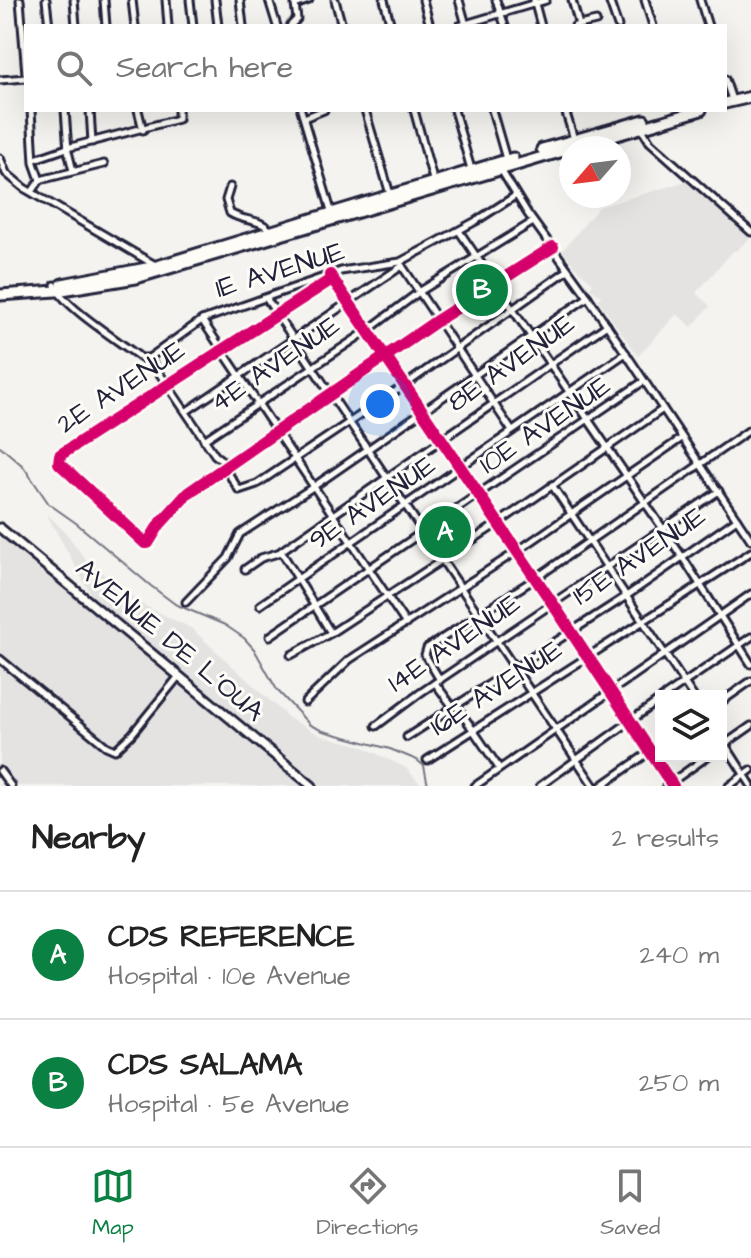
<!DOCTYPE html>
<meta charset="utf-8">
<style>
:root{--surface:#fff;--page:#f6f6f6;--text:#222;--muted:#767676;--line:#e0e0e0;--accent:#0b8043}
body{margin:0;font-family:"Architects Daughter",sans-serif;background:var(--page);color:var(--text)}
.controls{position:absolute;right:24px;bottom:24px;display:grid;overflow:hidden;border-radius:0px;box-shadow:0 8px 32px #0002}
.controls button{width:72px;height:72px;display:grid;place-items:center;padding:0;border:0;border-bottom:2px solid var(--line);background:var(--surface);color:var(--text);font:40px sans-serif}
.compass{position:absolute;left:559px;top:136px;width:72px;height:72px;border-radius:50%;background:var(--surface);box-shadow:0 8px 32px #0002;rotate:242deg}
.you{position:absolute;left:380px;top:404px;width:28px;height:28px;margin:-20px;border:6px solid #fff;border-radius:50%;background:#1a73e8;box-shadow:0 0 0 12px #1a73e833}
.badge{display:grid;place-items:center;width:52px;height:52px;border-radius:50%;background:var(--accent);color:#fff;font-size:26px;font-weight:700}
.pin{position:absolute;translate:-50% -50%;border:4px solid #fff;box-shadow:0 2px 8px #0006}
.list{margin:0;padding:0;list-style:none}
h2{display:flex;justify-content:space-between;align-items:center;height:104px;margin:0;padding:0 32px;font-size:34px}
h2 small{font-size:26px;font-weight:400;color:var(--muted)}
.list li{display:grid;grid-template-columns:52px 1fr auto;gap:24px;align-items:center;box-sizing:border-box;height:128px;padding:0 32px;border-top:2px solid var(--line)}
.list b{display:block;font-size:30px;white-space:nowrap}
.list p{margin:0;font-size:26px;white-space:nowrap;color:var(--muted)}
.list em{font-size:26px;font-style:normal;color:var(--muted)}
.icon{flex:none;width:44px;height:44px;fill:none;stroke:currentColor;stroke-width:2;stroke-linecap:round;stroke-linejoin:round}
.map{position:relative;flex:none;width:751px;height:786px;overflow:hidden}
.search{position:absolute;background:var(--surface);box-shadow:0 8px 32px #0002;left:24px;right:24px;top:24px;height:88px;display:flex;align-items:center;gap:20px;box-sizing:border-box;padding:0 28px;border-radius:0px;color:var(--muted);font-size:30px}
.sheet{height:360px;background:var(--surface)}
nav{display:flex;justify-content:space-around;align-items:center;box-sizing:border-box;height:112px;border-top:2px solid var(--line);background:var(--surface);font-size:22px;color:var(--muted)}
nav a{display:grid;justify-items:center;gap:4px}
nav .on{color:var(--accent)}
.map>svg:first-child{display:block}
</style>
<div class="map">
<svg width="751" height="786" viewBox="0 0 751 786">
<rect width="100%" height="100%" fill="#f4f3ef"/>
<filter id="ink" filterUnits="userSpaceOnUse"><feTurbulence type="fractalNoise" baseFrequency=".0125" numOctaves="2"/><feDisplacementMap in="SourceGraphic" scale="16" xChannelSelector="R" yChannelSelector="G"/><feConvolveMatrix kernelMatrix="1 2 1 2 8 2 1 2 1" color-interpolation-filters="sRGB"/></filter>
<g filter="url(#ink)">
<g fill="#e4e3e2">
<path d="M687 181 751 237 736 251 734 250 696 293 710 306 692 327 677 314 638 356 598 300 601 296 590 288 593 283 580 272 562 251 599 207Z"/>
<path d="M46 513 66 533 86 560 143 605 191 628 289 718 319 735 359 745 406 768 422 786H0V528L99 609Z"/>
</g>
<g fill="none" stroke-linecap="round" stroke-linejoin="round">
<path stroke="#757582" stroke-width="2" d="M0 446 23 466 49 504 76 523 151 586 175 604 225 625 244 638 254 649 277 690 310 725 323 731 390 749 417 760 424 766 428 786"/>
<defs>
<g id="minor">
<path d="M20 0 26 74"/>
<path d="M46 0 49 26"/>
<path d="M74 0 76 26"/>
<path d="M104 0 106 26"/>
<path d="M132 0 135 26"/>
<path d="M166 0 168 26"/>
<path d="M190 0 193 26"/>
<path d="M215 0 218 26"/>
<path d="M240 0 243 26"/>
<path d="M269 0 277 26"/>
<path d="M335 0 342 26"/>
<path d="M384 0 391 26"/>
<path d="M423 0 430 26"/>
<path d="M459 0 466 25"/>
<path d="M496 0 505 26"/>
<path d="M534 0 541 26"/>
<path d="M572 0 579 25"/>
<path d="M609 0 618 26"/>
<path d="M645 0 653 26"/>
<path d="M700 0 708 26"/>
<path d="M290 26 297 19 295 5 309 0"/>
<path d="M459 26 546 0"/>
<path d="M575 26 596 21"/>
<path d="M725 79 732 100"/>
<path d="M0 80 26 78"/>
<path d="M31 110 34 163 40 180"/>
<path d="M65 110 68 151 73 171"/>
<path d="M90 110 92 142"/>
<path d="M138 110 143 130"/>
<path d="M301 110 332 214"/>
<path d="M365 110 390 194"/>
<path d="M414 110 434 183"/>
<path d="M454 110 471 169"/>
<path d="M492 110 506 159"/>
<path d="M565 110 574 139"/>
<path d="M304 118 324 110"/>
<path d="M642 129 650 142 751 232"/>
<path d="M0 158 6 173 24 188 155 265"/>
<path d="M35 159 67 148 178 119V110"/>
<path d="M501 170 528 214 588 297 751 540"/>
<path d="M230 187 226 200 230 213C244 222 259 218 270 230"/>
<path d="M32 192 40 180 104 164"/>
<path d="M459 231 683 558 751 664"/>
<path d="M402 266 512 431"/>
<path d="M330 275 553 604 673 786"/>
<path d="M332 279 60 455 59 463 145 543H148L159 525 188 493 438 320 553 247"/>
<path d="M55 285C61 305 122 343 141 358H149L215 455 228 465"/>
<path d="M266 298 594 786"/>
<path d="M202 320 406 624"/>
<path d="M149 358 202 320 341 271 400 262 476 221 515 196"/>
<path d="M187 411 402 266"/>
<path d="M204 440 367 331 419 292 533 222"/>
<path d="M225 468 239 490 257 484 405 385 568 270"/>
<path d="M552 485 693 696"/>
<path d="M245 569 261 558 281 552"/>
<path d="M186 602 228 558 240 534 313 487 588 297"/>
<path d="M260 605 626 353"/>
<path d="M331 633 281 551 607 325"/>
<path d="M270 636 644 381"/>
<path d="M291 655 331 633 497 524 663 409"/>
<path d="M0 659 106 746 115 750 132 734 179 676"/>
<path d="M440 680 425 655 427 648 536 578 751 429"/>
<path d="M435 683 453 707"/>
<path d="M665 696 751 637"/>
<path d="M305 702 349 660 516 552 682 438"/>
<path d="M721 702 751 681"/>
<path d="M456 705 499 768"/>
<path d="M376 726 420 693 719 491"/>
<path d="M407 737 625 597 737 519"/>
<path d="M721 738 751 785"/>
<path d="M721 747 751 726"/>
<path d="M427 760 751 552"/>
<path d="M0 771 11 786"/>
<path d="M475 786 751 594"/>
<path d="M540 786 661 699"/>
<path d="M601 786 661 744"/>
<path d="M666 786 708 756"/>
<path d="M729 786 751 770"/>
</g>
<path id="major" d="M0 528 312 786"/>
<g id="highway">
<path d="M725 103 751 97"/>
<path d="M542 149 644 120"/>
<path d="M62 284 157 266 513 158"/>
<path d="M0 295 56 291 136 278 701 110"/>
</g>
</defs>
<use href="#minor" stroke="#22223b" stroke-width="11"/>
<use href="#major" stroke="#22223b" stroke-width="13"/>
<use href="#highway" stroke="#22223b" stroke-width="15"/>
<use href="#minor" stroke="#fdfcf7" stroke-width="5"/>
<use href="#major" stroke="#fdfcf7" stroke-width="7"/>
<use href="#highway" stroke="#fdfcf7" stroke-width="9"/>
<defs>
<g id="cycleway">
<path d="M330 275 553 604 673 786"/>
<path d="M332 279 60 455 59 463 145 543H148L159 525 188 493 438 320 553 247"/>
</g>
</defs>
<use href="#cycleway" stroke="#fdfcf7" stroke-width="17"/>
<use href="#cycleway" stroke="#d6006c" stroke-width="12"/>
</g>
</g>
<g text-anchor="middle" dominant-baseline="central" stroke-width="6" stroke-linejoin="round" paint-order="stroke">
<g font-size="28" fill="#22223b" stroke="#fdfcf7">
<text transform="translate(280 270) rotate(-17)">1E AVENUE</text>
<text transform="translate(511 363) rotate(-35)">8E AVENUE</text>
<text transform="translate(275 364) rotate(-34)">4E AVENUE</text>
<text transform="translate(121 387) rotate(-33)">2E AVENUE</text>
<text transform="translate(545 425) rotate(-34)">10E AVENUE</text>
<text transform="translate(372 503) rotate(-34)">9E AVENUE</text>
<text transform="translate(639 556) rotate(-34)">15E AVENUE</text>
<text transform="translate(170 640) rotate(40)">AVENUE DE L'OUA</text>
<text transform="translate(454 643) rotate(-34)">14E AVENUE</text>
<text transform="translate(496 688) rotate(-33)">16E AVENUE</text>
</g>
</g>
</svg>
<div class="controls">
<button><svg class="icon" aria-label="layers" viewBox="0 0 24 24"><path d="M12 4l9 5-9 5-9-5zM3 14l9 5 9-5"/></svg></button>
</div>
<svg class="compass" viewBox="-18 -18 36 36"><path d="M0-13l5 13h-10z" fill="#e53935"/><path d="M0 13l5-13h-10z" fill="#767676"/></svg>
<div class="you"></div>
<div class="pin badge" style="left:445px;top:532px">A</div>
<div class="pin badge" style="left:482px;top:290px">B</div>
<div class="search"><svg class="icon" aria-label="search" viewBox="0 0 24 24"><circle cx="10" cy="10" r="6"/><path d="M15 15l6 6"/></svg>Search here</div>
</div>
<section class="sheet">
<h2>Nearby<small>2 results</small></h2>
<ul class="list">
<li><span class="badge">A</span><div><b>CDS REFERENCE</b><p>Hospital · 10e Avenue</p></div><em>240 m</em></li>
<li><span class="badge">B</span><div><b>CDS SALAMA</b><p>Hospital · 5e Avenue</p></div><em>250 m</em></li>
</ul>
</section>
<nav>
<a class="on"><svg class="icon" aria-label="map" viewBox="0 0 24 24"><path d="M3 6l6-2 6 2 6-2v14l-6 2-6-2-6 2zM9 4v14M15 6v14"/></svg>Map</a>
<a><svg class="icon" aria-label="directions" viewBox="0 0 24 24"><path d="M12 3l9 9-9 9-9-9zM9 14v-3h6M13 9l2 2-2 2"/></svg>Directions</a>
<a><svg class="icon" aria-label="saved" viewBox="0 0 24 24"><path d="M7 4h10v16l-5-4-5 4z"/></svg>Saved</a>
</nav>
